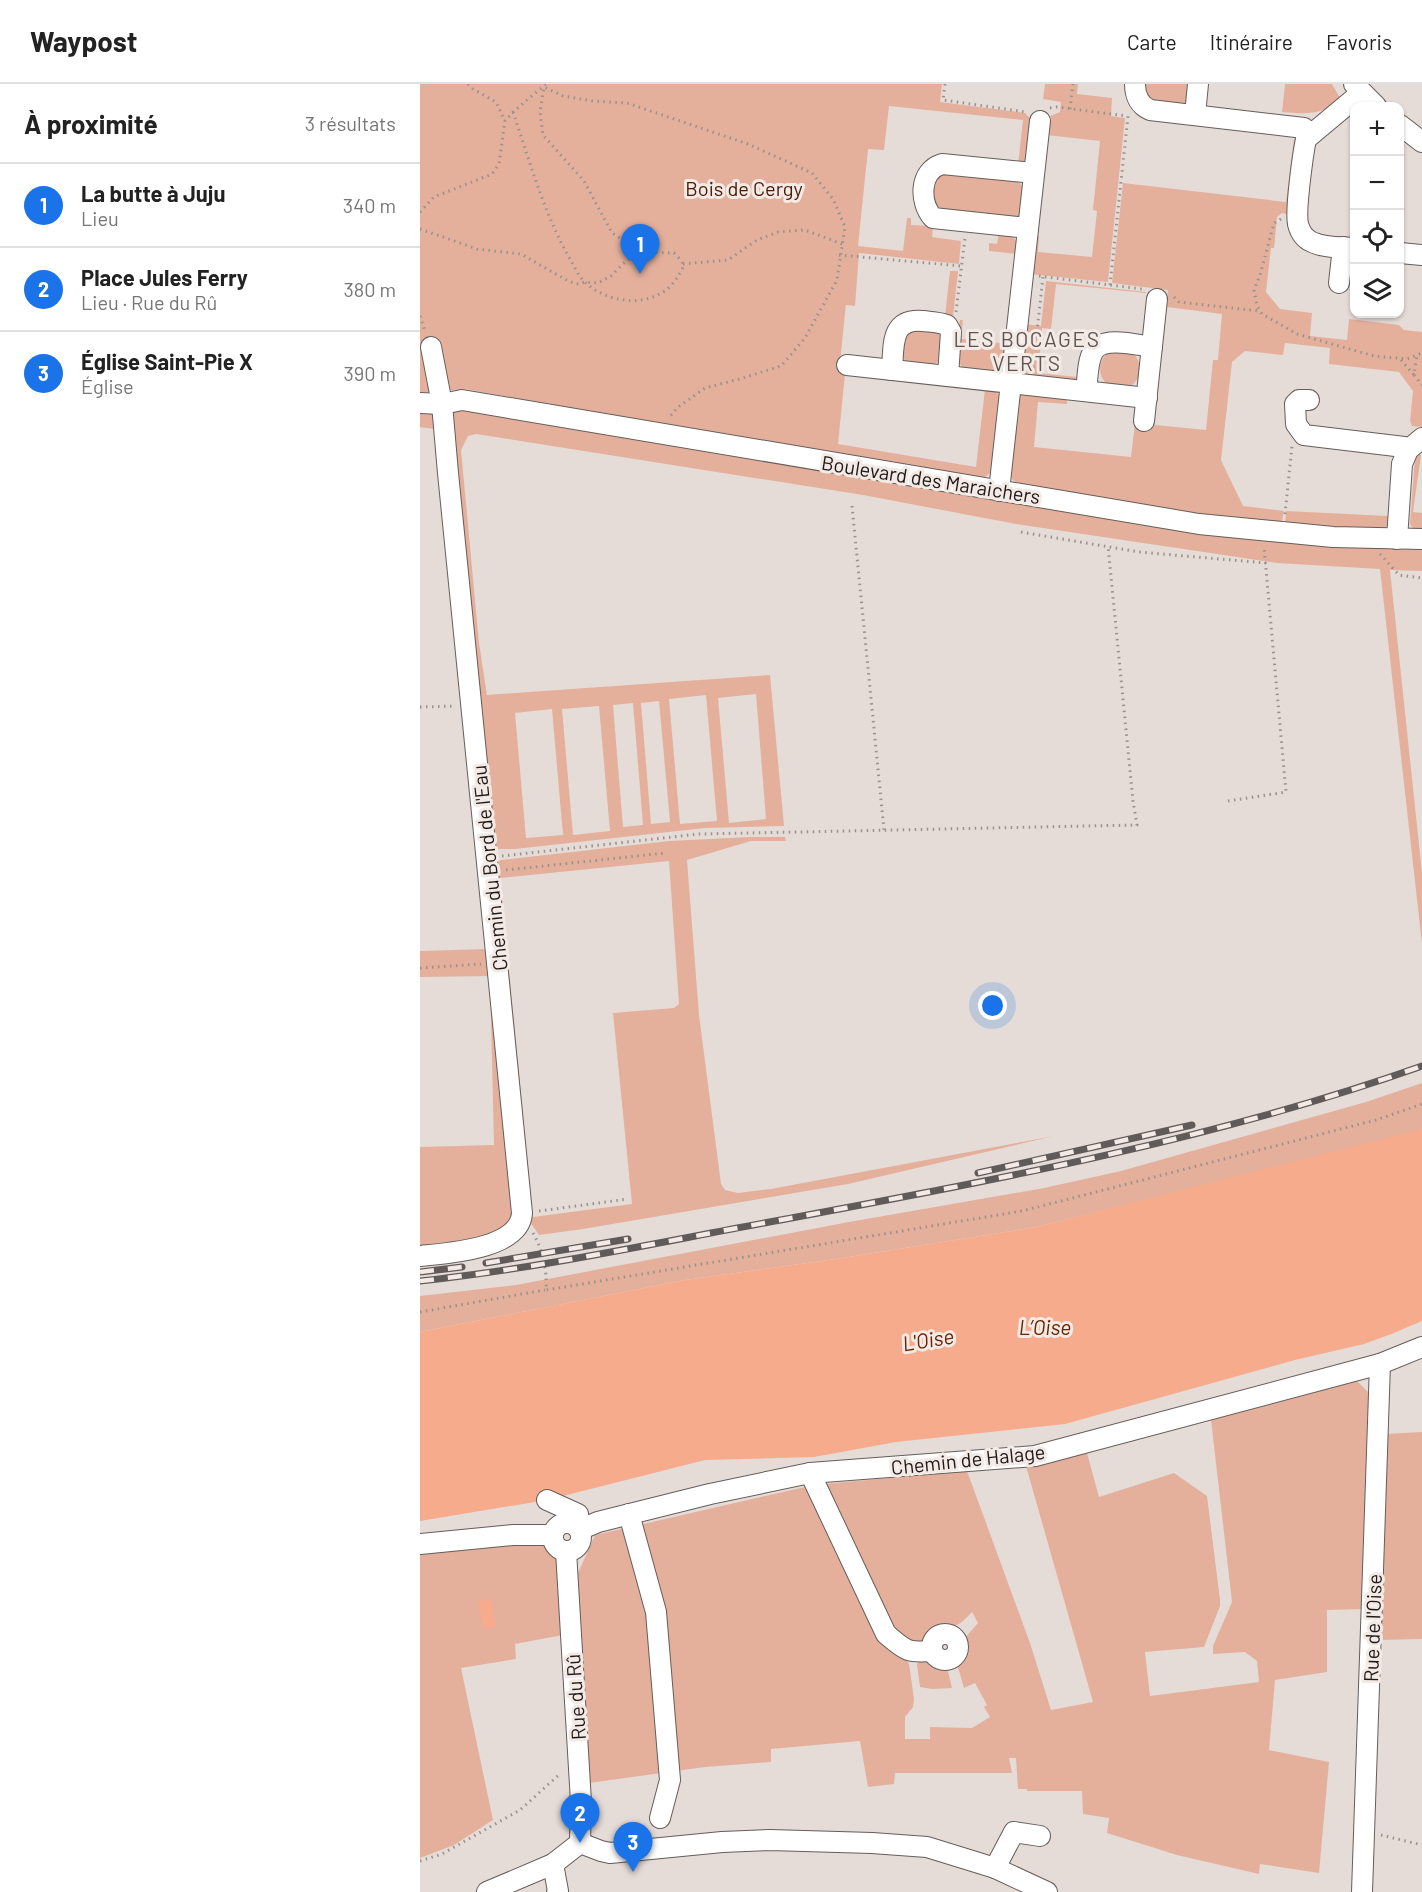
<!DOCTYPE html>
<html lang="fr">
<meta charset="utf-8">
<style>
:root{--surface:#fff;--page:#f6f6f6;--text:#222;--muted:#767676;--line:#e0e0e0;--accent:#1a73e8}
body{margin:0;font-family:Barlow,sans-serif;background:var(--page);color:var(--text)}
.controls{position:absolute;right:18px;top:18px;display:grid;overflow:hidden;border-radius:12px;box-shadow:0 2px 4px #0004}
.controls button{width:54px;height:54px;display:grid;place-items:center;padding:0;border:0;border-bottom:2px solid var(--line);background:var(--surface);color:var(--text);font:30px sans-serif}
.you{position:absolute;left:573px;top:922px;width:21px;height:21px;margin:-15px;border:4px solid #fff;border-radius:50%;background:#1a73e8;box-shadow:0 0 0 9px #1a73e833}
.badge{display:grid;place-items:center;width:39px;height:39px;border-radius:50%;background:var(--accent);color:#fff;font-size:20px;font-weight:700}
.pin{position:absolute;translate:-50% -50px;filter:drop-shadow(0 2px 3px #0008)}
.pin::after{content:'';position:absolute;top:32px;width:21px;height:18px;background:inherit;clip-path:polygon(0 0,100% 0,50% 100%)}
.list{margin:0;padding:0;list-style:none}
h2{display:flex;justify-content:space-between;align-items:center;height:78px;margin:0;padding:0 24px;font-size:26px}
h2 small{font-size:20px;font-weight:400;color:var(--muted)}
.list li{display:grid;grid-template-columns:39px 1fr auto;gap:18px;align-items:center;box-sizing:border-box;height:84px;padding:0 24px;border-top:2px solid var(--line)}
.list b{display:block;font-size:22px;white-space:nowrap}
.list p{margin:0;font-size:20px;white-space:nowrap;color:var(--muted)}
.list em{font-size:20px;font-style:normal;color:var(--muted)}
.icon{flex:none;width:33px;height:33px;fill:none;stroke:currentColor;stroke-width:2;stroke-linecap:round;stroke-linejoin:round}
.map{position:relative;flex:none;width:1002px;height:1808px;overflow:hidden}
header{display:flex;align-items:center;gap:36px;box-sizing:border-box;height:84px;padding:0 30px;background:var(--surface);border-bottom:2px solid var(--line)}
header strong{font-size:28px}
nav{display:flex;gap:33px;margin-inline-start:auto;font-size:21px}
main{display:flex}
aside{flex:1;background:var(--surface)}
.map>svg:first-child{display:block}
</style>
<header>
<strong>Waypost</strong>
<nav><a>Carte</a><a>Itinéraire</a><a>Favoris</a></nav>
</header>
<main>
<aside>
<h2>À proximité<small>3 résultats</small></h2>
<ul class="list">
<li><span class="badge">1</span><div><b>La butte à Juju</b><p>Lieu</p></div><em>340 m</em></li>
<li><span class="badge">2</span><div><b>Place Jules Ferry</b><p>Lieu · Rue du Rû</p></div><em>380 m</em></li>
<li><span class="badge">3</span><div><b>Église Saint-Pie X</b><p>Église</p></div><em>390 m</em></li>
</ul>
</aside>
<div class="map">
<svg width="1002" height="1808" viewBox="0 0 1002 1808">
<rect width="100%" height="100%" fill="#e5dcd8"/>
<g fill="#e4b09c" fill-rule="evenodd">
<path d="M0 0H522L520 18 605 29 611 35 609 80 598 81 603 36 469 22 464 66 448 65 438 162 483 167 487 134H491V141L513 142 512 153 541 157 539 180 439 169 435 222 426 221 425 229 419 289 425 290 418 360 556 383 565 305 572 306 580 311 572 388 563 394 388 366 45 305 0 309Z"/>
<path d="M625 0H658L657 10 692 14 691 32 705 34 688 198 609 190 613 151 619 152 618 168 672 173 677 127 673 126 680 57 626 51 628 33 640 28 641 18 623 15Z"/>
<path d="M723 0H773L767 19 763 22 729 18Z"/>
<path d="M865 0H912L920 14C904 32 885 30 862 28Z"/>
<path d="M874 55 879 56 870 131 862 129 857 133 854 164H851L846 208 860 225 892 229 890 252 927 256 929 235 979 241 984 246 1002 248V343L992 342 990 337 993 307 979 288 909 280 910 264 865 259 863 271 825 267 812 278 801 376 823 422 864 427 861 442 770 430 598 401 592 395 589 389 599 310 613 307 647 311V320L618 318 614 363 711 373 715 339 786 346 793 276H798L802 230 747 223 748 206 692 199 703 99 866 118Z"/>
<path d="M522 88 597 96 604 104 601 131 596 134 522 129 510 117 511 100Z"/>
<path d="M579 148C594 152 598 154 599 170L569 167V159L577 160Z"/>
<path d="M530 187H538L533 233 525 232Z"/>
<path d="M626 197 726 208V209L636 200 631 245 622 244 618 289 657 293 655 299 607 293 600 283 604 240 621 242Z"/>
<path d="M540 236H543L541 255 589 260C587 272 588 283 576 289L543 284C532 272 538 251 540 236Z"/>
<path d="M497 242 517 246 523 254 520 277 511 282 487 279 481 271 479 257Z"/>
<circle cx="700" cy="285" r="20"/>
<path d="M0 323 13 327 96 1132 84 1149 0 1169V1063L74 1061 70 892 0 893V867L68 865 14 345 0 343Z"/>
<path d="M37 324 1002 462V487L970 486 1002 789V860L960 485 857 479 596 440 443 411 56 350 48 352 41 366 59 559 67 611 350 591 364 742 285 744 95 765H74L30 342 33 329ZM336 610 346 735 309 739 298 614ZM286 611 297 737 260 740 249 615ZM239 617 250 738 231 740 221 619ZM213 619 223 741 203 743 193 621ZM179 622 190 747 153 751 142 625ZM132 625 143 751 106 754 95 629Z"/>
<path d="M998 370 1001 371 993 428 1002 429V448L995 447 990 440 995 373Z"/>
<path d="M866 427 968 432V441L964 445 865 442Z"/>
<path d="M330 753H365L366 757H331L267 776 279 931 301 1100 305 1106 318 1109 351 1105 634 1052 428 1100 163 1145 119 1151 108 1135 75 779 81 776 249 757ZM249 777 259 920 254 924 193 929 212 1120 113 1133 80 794Z"/>
<path d="M1002 999V1045L993 1049 616 1143 416 1175 265 1196 0 1248V1212L96 1201 429 1138 624 1104 701 1087 946 1018Z"/>
<path d="M937 1297 952 1312 946 1525 907 1526V1588L855 1596 849 1666 909 1678 899 1789 840 1780 839 1790 757 1771 687 1749 689 1734 663 1730 662 1707H607V1705H598L596 1674H589L592 1689H475L474 1700 448 1703 440 1657 351 1665V1678L285 1683 169 1699 154 1498 175 1451 385 1403 489 1580 494 1615 493 1623 485 1633V1655H510V1643L552 1644 570 1633 564 1623 567 1621 555 1599 544 1604 537 1580C544 1572 547 1565 544 1555L558 1539 552 1528C547 1533 543 1538 537 1541 520 1548 512 1540 505 1561L475 1552 404 1400 547 1387 610 1559 631 1626 673 1618 606 1382 667 1369 679 1413 754 1389 787 1412 800 1516V1522L784 1563 725 1568 730 1612 839 1598 837 1577 825 1568 793 1570V1562L812 1518 791 1336Z"/>
<path d="M1002 1348V1555L960 1556 966 1350Z"/>
<path d="M121 1459 137 1477 143 1551 95 1560 96 1575 41 1584 73 1736 34 1761 0 1774V1470Z"/>
<path d="M500 1576 527 1583 532 1604 512 1605 500 1603 497 1580Z"/>
</g>
<g fill="#f6ab8c">
<path d="M1002 1045V1237L974 1249 944 1260 875 1276 645 1340 476 1358 394 1373 285 1376 127 1416 0 1437V1248L265 1196 416 1175 616 1143Z"/>
<path d="M71 1515 76 1543 63 1545 58 1517Z"/>
</g>
<g fill="none" stroke-linecap="round" stroke-linejoin="round">
<defs>
<g id="minor">
<path d="M715 0C715 11 719 21 730 26L884 44 890 50"/>
<path d="M934 0 956 22"/>
<path d="M775 31 778 0"/>
<path d="M980 41 1002 58"/>
<path d="M608 144 513 134C499 118 499 87 522 80L614 89"/>
<path d="M934 164C921 163 904 164 892 158 885 155 880 148 878 140 875 126 883 70 886 55L941 9"/>
<path d="M980 169 1002 171"/>
<path d="M919 199 923 163"/>
<path d="M427 281 727 314"/>
<path d="M472 286C474 261 470 234 503 237 511 238 519 238 527 241L531 248 528 292"/>
<path d="M666 306C668 295 667 278 673 268 682 251 717 261 732 263"/>
<path d="M889 316H879L875 320 876 340 884 351 984 363 988 366"/>
<path d="M0 319 22 320 42 316 779 440 913 453 1002 455"/>
<path d="M724 337 737 215"/>
<path d="M579 407 620 37"/>
<path d="M977 455 982 380 988 366 1002 354"/>
<path d="M0 1172C28 1169 100 1165 102 1129L28 389 22 320 11 263"/>
<path d="M390 1389 466 1550C485 1566 486 1569 512 1567"/>
<path d="M127 1416 158 1430 155 1441"/>
<path d="M209 1430 236 1528 250 1696 240 1734"/>
<circle cx="147" cy="1453" r="14"/>
<path d="M159 1446 178 1438 290 1410 390 1389 615 1372 960 1280 1002 1263"/>
<path d="M0 1460 93 1451H133"/>
<path d="M146 1467 161 1718 160 1759"/>
<circle cx="525" cy="1563" r="13"/>
<path d="M160 1759 181 1767 190 1769 302 1758 350 1756 452 1759 507 1763 575 1784 627 1808"/>
<path d="M133 1780 138 1807 137 1808"/>
<path d="M575 1784 594 1748 620 1752"/>
<path d="M67 1808 133 1780 160 1759"/>
<path d="M942 1808 960 1280"/>
</g>
</defs>
<use href="#minor" stroke="#655d5a" stroke-width="22"/>
<g stroke="#98918e" stroke-width="3" stroke-dasharray="1.5 4.5" stroke-linecap="butt">
<path d="M48 0 53 5 76 18 85 37"/>
<path d="M525 0 523 16 606 28"/>
<path d="M630 24 637 23 707 32"/>
<path d="M650 25 653 0"/>
<path d="M93 28C110 78 124 130 151 177 155 183 158 191 163 196 187 222 239 226 258 192 260 189 264 184 263 180 262 177 257 172 254 169L222 168 192 149 164 97 123 51 120 27 124 3 143 12 173 17 207 19 328 60 392 89 413 115 425 143 417 196 385 254 361 282 323 294 285 304 257 324 248 335"/>
<path d="M0 128 14 113 72 90 79 80 85 37 93 28 126 0"/>
<path d="M861 135 854 139 840 191 834 206 837 222 842 230 877 250 954 272 987 275 1002 269"/>
<path d="M0 145 57 165 101 170 148 197 158 200 165 198 178 199 191 192 207 176 222 168"/>
<path d="M419 171 541 182"/>
<path d="M263 180 308 176 337 156 358 148 385 146 422 160"/>
<path d="M619 192 722 205"/>
<path d="M690 201 708 32"/>
<path d="M754 213 759 218 839 227"/>
<path d="M536 228 545 154"/>
<path d="M0 232 5 247"/>
<path d="M981 276 994 291 997 271"/>
<path d="M613 284 623 193"/>
<path d="M994 291 1002 301"/>
<path d="M432 422 464 746"/>
<path d="M865 430 872 362"/>
<path d="M601 448 719 468 846 479"/>
<path d="M960 470 979 491 1002 494"/>
<path d="M0 623 36 622"/>
<path d="M808 717 866 708 844 463"/>
<path d="M82 772 279 750 717 741 713 717 688 462"/>
<path d="M86 786 245 769"/>
<path d="M0 884 61 880"/>
<path d="M119 1127 208 1115"/>
<path d="M113 1149C123 1167 127 1185 126 1206L602 1127 956 1036 1002 1020"/>
<path d="M0 1228 125 1206"/>
<path d="M961 1751 1002 1761"/>
<path d="M0 1777 22 1770 100 1726 141 1689"/>
</g>
<use href="#minor" stroke="#fff" stroke-width="20"/>
<defs>
<g id="rail">
<path d="M558 1089 772 1041"/>
<path d="M66 1179 208 1155"/>
<path d="M0 1188 42 1183"/>
<path d="M0 1197C123 1184 244 1157 366 1135 580 1095 796 1055 1002 982"/>
</g>
</defs>
<use href="#rail" stroke="#605a58" stroke-width="7"/>
<use href="#rail" stroke="#f3e9e5" stroke-width="4.5" stroke-dasharray="14" stroke-linecap="butt"/>
</g>
<g text-anchor="middle" dominant-baseline="central" stroke-width="6" stroke-linejoin="round" paint-order="stroke">
<g font-size="20" fill="#491b05" stroke="#f3e9e5">
<text x="324" y="104">Bois de Cergy</text>
</g>
<g font-size="20" fill="#1d1918" stroke="#f3e9e5">
<text transform="translate(511 395) rotate(9)">Boulevard des Maraichers</text>
<text transform="translate(69 784) rotate(-96)">Chemin du Bord de l'Eau</text>
<text transform="translate(548 1375) rotate(-6)">Chemin de Halage</text>
<text transform="translate(952 1544) rotate(-88)">Rue de l'Oise</text>
<text transform="translate(155 1613) rotate(-94)">Rue du Rû</text>
</g>
<g font-size="21" letter-spacing="1.5" fill="#5c5552" stroke="#f3e9e5">
<text x="607" y="254">LES BOCAGES<tspan x="607" dy="24">VERTS</tspan></text>
</g>
<g font-size="21" font-style="italic" fill="#662402" stroke="#f3e9e5">
<text x="625" y="1242">L’Oise</text>
<text transform="translate(508 1255) rotate(-9)">L'Oise</text>
</g>
</g>
</svg>
<div class="controls">
<button>+</button>
<button>−</button>
<button><svg class="icon" aria-label="locate" viewBox="0 0 24 24"><circle cx="12" cy="12" r="6"/><path d="M12 2v4M12 18v4M2 12h4M18 12h4"/></svg></button>
<button><svg class="icon" aria-label="layers" viewBox="0 0 24 24"><path d="M12 4l9 5-9 5-9-5zM3 14l9 5 9-5"/></svg></button>
</div>
<div class="you"></div>
<div class="pin badge" style="left:220px;top:190px">1</div>
<div class="pin badge" style="left:160px;top:1759px">2</div>
<div class="pin badge" style="left:213px;top:1788px">3</div>
</div>
</main>
